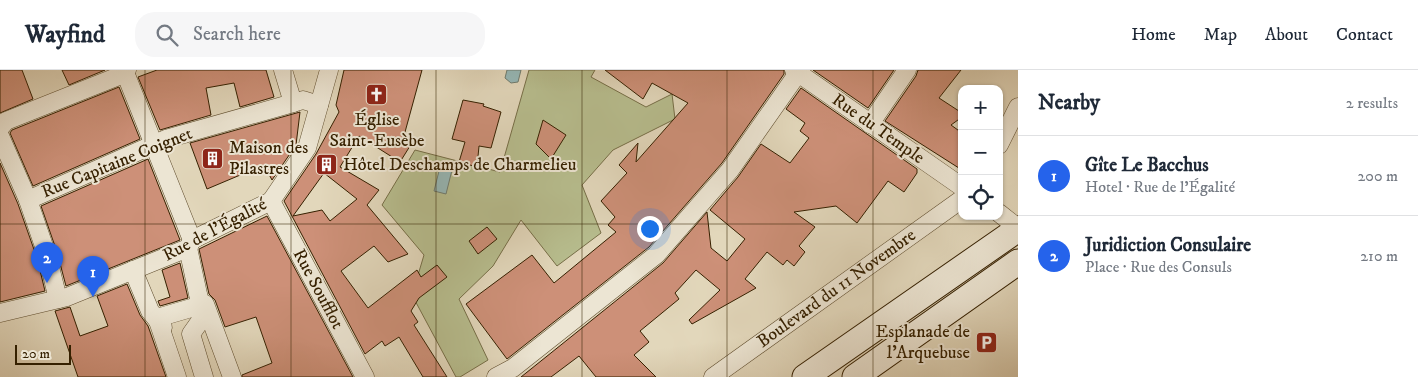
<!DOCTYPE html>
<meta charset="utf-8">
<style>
:root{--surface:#fff;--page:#f6f6f7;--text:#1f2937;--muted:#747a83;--line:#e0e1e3;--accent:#2563eb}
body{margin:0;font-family:"IM FELL DW Pica",serif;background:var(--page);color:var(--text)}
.controls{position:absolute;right:15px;top:15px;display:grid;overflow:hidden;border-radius:10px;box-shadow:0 1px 4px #0004}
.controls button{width:45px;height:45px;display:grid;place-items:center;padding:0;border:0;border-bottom:1px solid var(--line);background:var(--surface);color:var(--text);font:25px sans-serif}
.scale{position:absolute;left:15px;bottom:12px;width:56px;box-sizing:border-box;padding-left:5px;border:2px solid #352000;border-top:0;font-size:14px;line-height:18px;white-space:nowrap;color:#352000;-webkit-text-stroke:4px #ece5d3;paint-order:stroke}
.you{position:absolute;left:649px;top:158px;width:18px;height:18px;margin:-12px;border:4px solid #fff;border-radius:50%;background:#1a73e8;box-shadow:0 0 0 8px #1a73e833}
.badge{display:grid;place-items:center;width:32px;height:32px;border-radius:50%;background:var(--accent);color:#fff;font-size:16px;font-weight:700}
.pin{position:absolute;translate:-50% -41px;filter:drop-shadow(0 1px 2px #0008)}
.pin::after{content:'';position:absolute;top:26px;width:18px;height:15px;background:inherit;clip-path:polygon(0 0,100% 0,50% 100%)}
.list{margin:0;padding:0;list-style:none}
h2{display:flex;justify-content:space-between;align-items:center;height:65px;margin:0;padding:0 20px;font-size:21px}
h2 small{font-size:16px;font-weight:400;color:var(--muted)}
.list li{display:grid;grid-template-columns:32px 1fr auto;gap:15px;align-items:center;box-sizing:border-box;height:80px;padding:0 20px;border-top:1px solid var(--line)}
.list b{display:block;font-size:19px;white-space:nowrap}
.list p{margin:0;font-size:16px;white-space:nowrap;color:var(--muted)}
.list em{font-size:16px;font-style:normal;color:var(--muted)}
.icon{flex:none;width:28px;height:28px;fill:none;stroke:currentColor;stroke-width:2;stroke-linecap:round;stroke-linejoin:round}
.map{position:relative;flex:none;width:1018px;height:307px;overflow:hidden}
header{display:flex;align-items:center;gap:30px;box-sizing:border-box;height:70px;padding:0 25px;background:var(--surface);border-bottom:1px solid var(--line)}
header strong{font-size:24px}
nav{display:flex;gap:28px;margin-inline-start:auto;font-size:18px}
.search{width:350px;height:45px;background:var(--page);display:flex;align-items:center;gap:12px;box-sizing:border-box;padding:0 18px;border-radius:20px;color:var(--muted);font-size:19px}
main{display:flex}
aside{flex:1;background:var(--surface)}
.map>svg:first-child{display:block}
</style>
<header>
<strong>Wayfind</strong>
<div class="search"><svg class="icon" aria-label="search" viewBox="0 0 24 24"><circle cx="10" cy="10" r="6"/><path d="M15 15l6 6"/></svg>Search here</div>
<nav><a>Home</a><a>Map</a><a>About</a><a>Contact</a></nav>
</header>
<main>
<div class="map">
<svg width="1018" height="307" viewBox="0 0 1018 307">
<rect width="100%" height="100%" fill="#e2d7bb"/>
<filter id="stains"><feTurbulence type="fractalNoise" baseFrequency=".004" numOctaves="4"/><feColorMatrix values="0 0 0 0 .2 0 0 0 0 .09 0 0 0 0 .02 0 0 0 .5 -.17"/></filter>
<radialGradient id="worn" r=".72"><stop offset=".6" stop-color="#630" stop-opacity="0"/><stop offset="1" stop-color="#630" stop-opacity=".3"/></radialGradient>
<path fill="#b7bd8e" stroke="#766e47" d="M529 0H595L591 7 646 37 672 24 675 49 613 80 582 115 601 163 557 196 521 150 493 196 459 229 488 290 460 307H456L412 225 424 185 382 135 415 80 500 102Z"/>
<g fill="#96b8b7" stroke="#6f7b6e">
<path d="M507 0H521L518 12 511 13 505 8Z"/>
<path d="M440 97 452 100 446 124 434 121Z"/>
</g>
<g fill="#cd9078" stroke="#352000" fill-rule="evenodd">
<path d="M0 0H22L33 29 0 43Z"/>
<path d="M62 0H105L69 15Z"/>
<path d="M157 0H266L274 27 240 37 234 13 206 18 211 45 160 60 138 7Z"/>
<path d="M344 0H422L402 73 410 76 400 92 359 66 340 97 379 120 367 135 408 184 388 192 374 176 341 201 368 238 417 200 421 207 437 195 447 207 419 228 411 241 418 252 414 255 447 307H423L399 267 385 276 382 271 365 284 284 131 316 84 339 42 336 35ZM324 103 357 129 330 151 322 140 293 146Z"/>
<path d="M605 0H784V4L722 93 649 177 507 289 466 234 532 185 554 213 616 162 608 155 615 147 601 131 627 103 619 95 638 73 636 92 688 33 652 13 643 29Z"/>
<path d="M813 0H894L868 38Z"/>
<path d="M918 0H961L939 28 962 43V47L951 55 962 63V100L885 51 916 6Z"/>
<path d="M119 17 140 69 33 116 10 63 12 60Z"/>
<path d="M801 18 917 99V103L904 122 888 111 857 153 836 136 794 142 815 157 799 176 805 182 794 196 787 190 783 195 767 182 745 209 756 218 692 254 689 250 720 220 696 200 675 223 679 229 640 261 649 272 634 285 656 307H596L579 286 551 307H521L663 193 707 142 711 178 727 191 745 169 710 140 738 107 761 74 790 93 809 68 800 61 805 53 786 39Z"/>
<path d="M463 30 484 34 483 36 501 42 491 78 479 76 477 97 459 92 465 72 452 69Z"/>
<path d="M300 42 296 75 272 110 264 95 207 119 190 73Z"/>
<path d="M543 50 566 65 551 89 536 74Z"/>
<path d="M148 89 180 170 66 216 57 182 41 136Z"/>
<path d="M0 93 18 134 37 188 45 221 0 232Z"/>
<path d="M267 146 353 307H242V305L272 293 256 247 225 257 215 230 209 224 199 179Z"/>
<path d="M487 157 497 169 478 184 469 171Z"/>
<path d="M180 193 188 228 160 236 158 231 170 227 162 200Z"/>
<path d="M127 214 140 245 148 256 166 307H78L55 241 70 237 80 266 108 256 97 226Z"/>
</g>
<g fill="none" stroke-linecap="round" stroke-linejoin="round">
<defs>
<g id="street">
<path d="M124 0 192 170"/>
<path d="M283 0 293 33 303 30 319 35"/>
<path d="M794 0 962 117"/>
<path d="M870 54 907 0"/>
<path d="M0 58 6 51 119 6 127 0"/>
<path d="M0 66 28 130 47 185 58 229"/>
<path d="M999 75 1018 37"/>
<path d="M28 130 166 69 293 33"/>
<path d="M271 131 365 307"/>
<path d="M999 143 1018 158"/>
<path d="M188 178 203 247 191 264 204 307"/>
<path d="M133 200 150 241 163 257"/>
<path d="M0 243 67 227 188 178 192 170 271 131 307 78 329 0"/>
<path d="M177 307 157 248 205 234 232 307"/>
<path d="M496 307 513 298 656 185 730 100 798 3"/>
<path id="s1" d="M713 307 962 129"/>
</g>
<g id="secondary">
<path d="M805 307 1018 159"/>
<path d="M855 307 1018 192"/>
</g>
</defs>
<use href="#street" stroke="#604e2f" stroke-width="19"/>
<use href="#secondary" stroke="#352000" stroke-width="27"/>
<use href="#street" stroke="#ece5d3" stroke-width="18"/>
<use href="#secondary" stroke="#ece5d3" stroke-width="25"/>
</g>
<path fill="none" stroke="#352000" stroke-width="1" stroke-opacity="0.55" d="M145 0V307M291 0V307M436 0V307M582 0V307M727 0V307M873 0V307M0 154H1018"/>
<defs>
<symbol id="church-square" viewBox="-11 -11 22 22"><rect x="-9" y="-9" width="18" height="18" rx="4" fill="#8f2418" stroke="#ece5d3"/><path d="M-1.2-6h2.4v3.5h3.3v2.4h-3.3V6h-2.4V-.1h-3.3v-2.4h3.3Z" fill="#fff"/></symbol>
<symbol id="building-square" viewBox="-11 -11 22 22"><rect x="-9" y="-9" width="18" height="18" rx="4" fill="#8f2418" stroke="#ece5d3"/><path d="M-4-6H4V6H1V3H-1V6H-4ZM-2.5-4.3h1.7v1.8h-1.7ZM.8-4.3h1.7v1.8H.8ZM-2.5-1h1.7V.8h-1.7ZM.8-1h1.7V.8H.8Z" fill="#fff"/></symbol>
<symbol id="parking-square" viewBox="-11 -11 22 22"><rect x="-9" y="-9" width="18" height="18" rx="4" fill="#8f2418" stroke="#ece5d3"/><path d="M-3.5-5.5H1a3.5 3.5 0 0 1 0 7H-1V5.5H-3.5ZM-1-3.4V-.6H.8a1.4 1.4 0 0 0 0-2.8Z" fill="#fff"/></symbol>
</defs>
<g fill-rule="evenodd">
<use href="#church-square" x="364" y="12" width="25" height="25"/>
<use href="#building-square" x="200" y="76" width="25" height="25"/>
<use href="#building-square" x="314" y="82" width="25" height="25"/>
<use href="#parking-square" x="974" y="260" width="25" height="25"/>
</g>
<g text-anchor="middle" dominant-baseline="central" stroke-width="4" stroke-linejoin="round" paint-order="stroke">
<g font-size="18" fill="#352000" stroke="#ece5d3" text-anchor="start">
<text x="377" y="50" text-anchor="middle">Église<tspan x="377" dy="21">Saint-Eusèbe</tspan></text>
<text x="229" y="78">Maison des<tspan x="229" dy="21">Pilastres</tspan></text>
<text x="343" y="95">Hôtel Deschamps de Charmelieu</text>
<text x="970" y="262" text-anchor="end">Esplanade de<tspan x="970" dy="21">l'Arquebuse</tspan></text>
</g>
<g font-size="18" fill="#352000" stroke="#ece5d3">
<text transform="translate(878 59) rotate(35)">Rue du Temple</text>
<text transform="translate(117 93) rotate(-22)">Rue Capitaine Coignet</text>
<text transform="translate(215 160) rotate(-28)">Rue de l'Égalité</text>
<text transform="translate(318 219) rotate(62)">Rue Soufflot</text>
<text stroke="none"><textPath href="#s1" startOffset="152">Boulevard du 11 Novembre</textPath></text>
</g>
</g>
<rect width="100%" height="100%" filter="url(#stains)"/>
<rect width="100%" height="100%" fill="url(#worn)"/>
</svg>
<div class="controls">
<button>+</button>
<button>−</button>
<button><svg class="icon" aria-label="locate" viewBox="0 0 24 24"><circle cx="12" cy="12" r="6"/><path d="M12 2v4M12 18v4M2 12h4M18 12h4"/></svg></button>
</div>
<div class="scale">20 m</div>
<div class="you"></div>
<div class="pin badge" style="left:93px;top:227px">1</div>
<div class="pin badge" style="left:47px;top:213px">2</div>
</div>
<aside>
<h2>Nearby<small>2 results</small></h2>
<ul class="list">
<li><span class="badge">1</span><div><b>Gîte Le Bacchus</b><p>Hotel · Rue de l'Égalité</p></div><em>200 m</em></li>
<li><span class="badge">2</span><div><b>Juridiction Consulaire</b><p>Place · Rue des Consuls</p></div><em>210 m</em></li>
</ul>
</aside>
</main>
